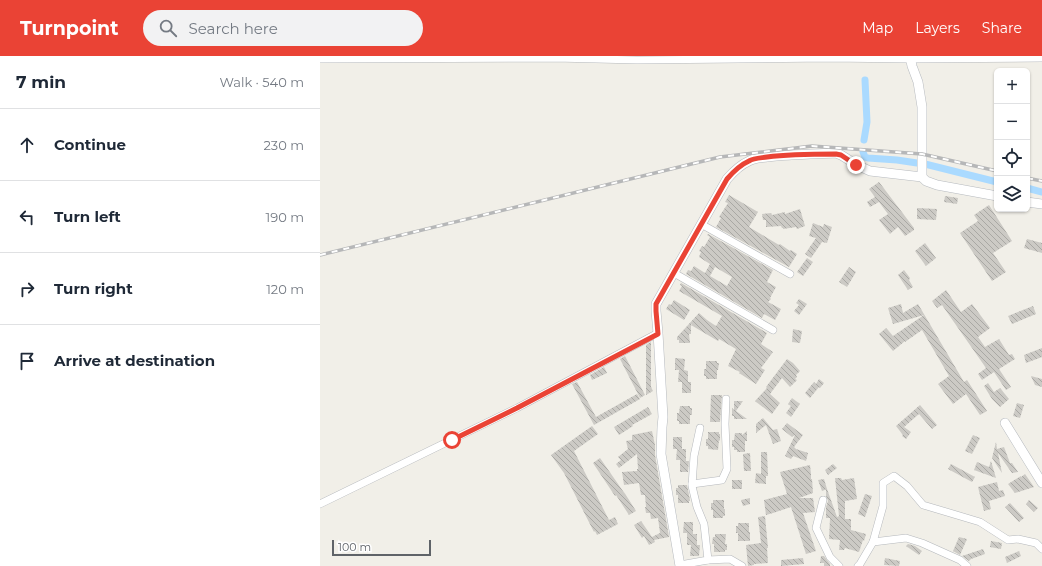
<!DOCTYPE html>
<meta charset="utf-8">
<style>
:root{--surface:#fff;--page:#f2f2f3;--text:#1f2937;--muted:#747a83;--line:#e0e1e3;--accent:#ea4335}
body{margin:0;font-family:Montserrat,sans-serif;background:var(--page);color:var(--text)}
.controls{position:absolute;right:12px;top:12px;display:grid;overflow:hidden;border-radius:6px;box-shadow:0 1px 3px #0004}
.controls button{width:36px;height:36px;display:grid;place-items:center;padding:0;border:0;border-bottom:1px solid var(--line);background:var(--surface);color:var(--text);font:20px sans-serif}
.scale{position:absolute;left:12px;bottom:10px;width:99px;box-sizing:border-box;padding-left:4px;border:2px solid #5f6368;border-top:0;font-size:11px;line-height:14px;white-space:nowrap;color:#5f6368;-webkit-text-stroke:3px #fff;paint-order:stroke}
.stop{position:absolute;width:12px;height:12px;margin:-9px;border:3px solid #ea4335;border-radius:50%;background:#fff}
.stop.end{background:#ea4335;border-color:#fff;box-shadow:0 1px 4px #0008}
.list{margin:0;padding:0;list-style:none}
h2{display:flex;justify-content:space-between;align-items:center;height:52px;margin:0;padding:0 16px;font-size:17px}
h2 small{font-size:13px;font-weight:400;color:var(--muted)}
.list li{display:grid;grid-template-columns:26px 1fr auto;gap:12px;align-items:center;box-sizing:border-box;height:72px;padding:0 16px;border-top:1px solid var(--line)}
.list b{display:block;font-size:15px;white-space:nowrap}
.list em{font-size:13px;font-style:normal;color:var(--muted)}
.icon{flex:none;width:22px;height:22px;fill:none;stroke:currentColor;stroke-width:2;stroke-linecap:round;stroke-linejoin:round}
.map{position:relative;flex:none;width:722px;height:510px;overflow:hidden}
header{display:flex;align-items:center;gap:24px;box-sizing:border-box;height:56px;padding:0 20px;background:var(--accent);color:#fff}
header strong{font-size:19px}
nav{display:flex;gap:22px;margin-inline-start:auto;font-size:14px}
.search{width:280px;height:36px;background:var(--page);display:flex;align-items:center;gap:10px;box-sizing:border-box;padding:0 14px;border-radius:22px;color:var(--muted);font-size:15px}
main{display:flex}
aside{flex:1;background:var(--surface)}
.map>svg:first-child{display:block}
</style>
<header>
<strong>Turnpoint</strong>
<div class="search"><svg class="icon" aria-label="search" viewBox="0 0 24 24"><circle cx="10" cy="10" r="6"/><path d="M15 15l6 6"/></svg>Search here</div>
<nav><a>Map</a><a>Layers</a><a>Share</a></nav>
</header>
<main>
<aside>
<h2>7 min<small>Walk · 540 m</small></h2>
<ul class="list">
<li><svg class="icon" aria-label="ahead" viewBox="0 0 24 24"><path d="M12 20V5M6 11l6-6 6 6"/></svg><div><b>Continue</b></div><em>230 m</em></li>
<li><svg class="icon" aria-label="left" viewBox="0 0 24 24"><path d="M17 20v-9H6M10 6l-5 5 5 5"/></svg><div><b>Turn left</b></div><em>190 m</em></li>
<li><svg class="icon" aria-label="right" viewBox="0 0 24 24"><path d="M7 20v-9h11M14 6l5 5-5 5"/></svg><div><b>Turn right</b></div><em>120 m</em></li>
<li><svg class="icon" aria-label="arrive" viewBox="0 0 24 24"><path d="M6 21V4h12l-3 4 3 4H6"/></svg><div><b>Arrive at destination</b></div></li>
</ul>
</aside>
<div class="map">
<svg width="722" height="510" viewBox="0 0 722 510">
<defs>
<pattern id="building-back-hatch" width="6" height="6" patternUnits="userSpaceOnUse"><rect width="6" height="6" fill="#cccac5"/><path d="M-1 5l2 2M0 0l6 6M5-1l2 2" fill="none" stroke="#a9a8a4"/></pattern>
</defs>
<rect width="100%" height="100%" fill="#f1efe8"/>
<g fill="none" stroke-linecap="round" stroke-linejoin="round">
<g stroke="#aadaff" stroke-width="7">
<path d="M544 84 547 66 545 24"/>
<path d="M543 96 545 101 548 102 577 104 597 107"/>
<path d="M605 108 677 126"/>
<path d="M707 132 722 136"/>
</g>
</g>
<g fill="url(#building-back-hatch)" fill-rule="evenodd">
<path d="M559 126 594 172V174L585 180 578 171 570 178 559 164 568 158 559 146 550 151 547 146 555 141 549 133Z"/>
<path d="M409 139 438 156 429 171 459 189 460 188 470 195 471 194 477 198 469 211 396 171 401 162 399 161 408 147 405 146Z"/>
<path d="M625 140 638 142 637 148 624 146Z"/>
<path d="M669 149 692 185 673 197 686 216 672 225 640 177 658 165 654 159Z"/>
<path d="M597 152 617 153 616 164 597 163Z"/>
<path d="M480 153 485 170 477 173 476 171 463 173V172H462L461 170 446 171V164H443L442 158 451 157 452 159 465 156V158Z"/>
<path d="M493 167 503 171 504 168 512 171 507 187 502 186 491 202 485 198 496 182 489 180Z"/>
<path d="M388 178 453 214 447 226 456 231 450 242 451 243 448 246 461 253 455 264 444 258 442 262 366 218 368 214 371 215 374 210 385 217 390 208 379 201 381 196 379 195 382 190 384 191 390 181 387 179ZM395 211 412 221 407 230 390 220Z"/>
<path d="M707 183 722 187V197L704 192Z"/>
<path d="M605 187 616 202 606 210 595 195Z"/>
<path d="M487 202 493 206 483 220 477 216Z"/>
<path d="M529 211 536 216 527 231 519 226Z"/>
<path d="M584 214 590 222 589 224 593 231 588 234 578 219Z"/>
<path d="M361 227 447 277 441 288 453 296 441 312 445 314 436 328 419 317 420 316 408 310 416 293 399 283 398 285 371 269H372L371 268V278H369L370 287H359V284H357V281L379 257 387 264 396 270 402 260 359 235 362 230 360 229Z"/>
<path d="M626 234 641 256 652 248 670 272 658 281 665 291 679 283 689 299 692 298 695 303 679 313 691 331 686 334 674 316 662 324 658 318 666 312 622 249 617 252 612 245Z"/>
<path d="M479 243 487 248 479 259 474 255 479 249 476 247Z"/>
<path d="M354 244 370 254 364 264 346 253 349 248 351 249Z"/>
<path d="M581 248 583 257 598 248 644 326 647 324 667 355 660 359 646 338 633 348 618 328 629 320 602 274 585 286V285L573 295 559 278 566 272 573 280 604 259 573 268 568 252Z"/>
<path d="M713 250 716 258 692 268 688 260Z"/>
<path d="M473 273 482 275 480 287 472 286Z"/>
<path d="M331 286V331L333 335 326 339V289Z"/>
<path d="M722 292V301L706 307 704 299Z"/>
<path d="M305 300 325 339 320 342 300 303Z"/>
<path d="M355 302 365 303 364 314 368 315V326H371V337H362V326H358L359 314H355Z"/>
<path d="M467 303 473 307 480 315 476 319 477 321 475 323 477 324 470 331 462 322 450 338 460 347 452 358 435 345 447 332 446 331Z"/>
<path d="M386 305H397V307H399L398 314H397V323H386V320H384V313H386Z"/>
<path d="M284 311 287 317 272 324 270 319Z"/>
<path d="M711 320 722 323V331L715 329Z"/>
<path d="M499 323 504 327 500 332 499 331 490 342 485 337 494 326 496 328Z"/>
<path d="M257 326 276 361 317 338 320 343 274 369 252 328Z"/>
<path d="M668 327 674 336 680 332 689 343 680 351 672 343 664 330Z"/>
<path d="M391 339H402L400 366H390Z"/>
<path d="M472 342 480 348 471 361 466 357 471 350 468 348Z"/>
<path d="M414 345H423L416 355 427 363H414V360H412V352L414 354Z"/>
<path d="M697 347 704 349 700 362 693 360Z"/>
<path d="M600 349 617 369 612 373 599 358 584 371 591 376 586 383 582 380 583 379 576 370Z"/>
<path d="M360 350H370V352H372V359H370V368H359V365H357V357H359Z"/>
<path d="M328 351 332 358 312 369 313 370 299 379 294 371Z"/>
<path d="M443 362 453 374 457 373 461 385 453 388 446 369 436 377V368Z"/>
<path d="M467 367 483 379 474 391 476 393 488 397 486 405 473 400 471 403 465 400 475 379 472 381 462 373Z"/>
<path d="M272 370 278 378 254 395 289 464 295 461 298 468 277 479 275 475 274 476 244 417 231 399Z"/>
<path d="M332 375 335 389V399L349 481 334 484 335 486 329 489 324 480 322 482 314 469 321 465 332 481 340 477 338 462 331 463 330 457H326L325 451H326L325 439H321L319 427 304 429 302 416 317 415V413H318L317 398 299 412 296 408 301 404 298 401 308 393 306 385 312 384V379Z"/>
<path d="M427 375V385H425V396H417V394H414V391H412V384H414L415 377H422V379Z"/>
<path d="M388 376H399V378H400V385L399 384 398 394 388 393V390H386V383H388Z"/>
<path d="M653 379 660 382 652 398 645 395Z"/>
<path d="M353 381H362V393H366V405H369L368 416H360V404H356L357 393H353Z"/>
<path d="M676 386 677 393 684 391 690 407H692L698 416 692 417 678 397 682 417 672 402Z"/>
<path d="M441 396H447L448 420H446V428L435 427 436 417 441 418Z"/>
<path d="M430 397 431 415H424L423 398Z"/>
<path d="M280 402 305 438 304 436 316 455 309 459 296 439 295 440 273 407Z"/>
<path d="M671 405 676 422 654 414 657 406 669 411Z"/>
<path d="M513 408 517 412 508 419 505 414Z"/>
<path d="M631 408 655 421 652 426 628 413Z"/>
<path d="M490 409 491 418V423H492L493 437 479 442H493L495 456 483 457 496 495 486 498 471 451 453 457 446 459 444 444 467 438 460 416Z"/>
<path d="M705 418 714 431 695 437 688 428 701 420V421Z"/>
<path d="M515 422H521L522 424 534 422 537 443 525 445V463H531V474L546 478 544 485 543 484 539 496 525 492 524 494H519L520 484 509 483 510 462H506V451L508 445 506 440V433H507L517 461 519 460Z"/>
<path d="M504 423 507 433 502 435 498 424Z"/>
<rect x="412" y="424" width="10" height="9"/>
<path d="M677 426 679 435 683 434 685 440 669 445 671 453 664 455 658 431Z"/>
<path d="M358 429H367L370 444V445H369V447H358V439H356V432H358Z"/>
<path d="M545 438 552 440 545 461 538 458Z"/>
<path d="M430 442V448L423 450 421 444Z"/>
<path d="M393 444H404V453H405V460H403V462H393V454H391V447H393Z"/>
<path d="M709 444 718 452 714 456 706 448Z"/>
<path d="M690 447 704 462 699 466 685 451Z"/>
<path d="M445 460 448 492H447L448 507 434 508V509L428 510 426 489 441 487 438 461Z"/>
<path d="M364 466H373V478H377V489H380L379 500H370L371 489H367V477H363Z"/>
<path d="M418 467H429V476H430V485H418V477H416V470H418Z"/>
<path d="M395 478H406L405 488H407V494H405V496H394V488H392L393 481H395Z"/>
<path d="M639 481 647 483 640 499 633 495Z"/>
<path d="M671 485 682 487 681 493 670 491Z"/>
<path d="M588 488 595 490 602 495 599 499 586 490Z"/>
<path d="M663 493 665 498 651 503 649 505 642 500Z"/>
<path d="M699 495 701 500 687 507 685 501Z"/>
<path d="M501 500H504L510 508V510H504V507H500Z"/>
<path d="M483 502 484 508 461 510V504Z"/>
<path d="M565 502 580 505 579 510 564 509Z"/>
</g>
<g fill="none" stroke-linecap="round" stroke-linejoin="round">
<defs>
<g id="street">
<path d="M0 3 235 2 317 4 509 2 590 3 722 2"/>
<path d="M381 168 470 218"/>
<path d="M354 217 453 274"/>
<path d="M372 428 402 424 407 413 405 368 406 343"/>
<path d="M503 444 496 472 510 501 519 510"/>
<path d="M0 448 197 352 338 277"/>
<path d="M553 486 586 482 602 487 640 504 647 510"/>
<path d="M388 504 410 503 422 510"/>
<path d="M360 509 388 504 384 468 377 451 372 430 374 400 380 372"/>
<path d="M538 510 540 508 553 486 563 450V427L574 420 587 430 603 449 660 466 688 484 698 483 716 487 722 493"/>
</g>
<g id="secondary">
<path d="M590 0 592 10 598 26 602 51V121L606 125 617 129 677 140"/>
<path d="M707 146 722 148"/>
<path d="M685 367 722 427"/>
<path d="M360 510 341 398 342 371 343 361 338 277 336 255V248L407 123C413 116 420 109 429 105 434 102 441 102 447 101 469 98 493 98 516 97L521 99 537 109 550 115 602 121"/>
</g>
</defs>
<use href="#street" stroke="#b5b8bc" stroke-width="8"/>
<use href="#secondary" stroke="#b6babf" stroke-width="10"/>
<use href="#street" stroke="#fff" stroke-width="7"/>
<use href="#secondary" stroke="#fff" stroke-width="9"/>
<defs>
<g id="rail">
<path d="M707 122 722 125"/>
<path d="M0 199 400 101 492 90 602 98 677 115"/>
</g>
</defs>
<use href="#rail" stroke="#b6b7b8" stroke-width="3.5"/>
<use href="#rail" stroke="#fff" stroke-width="2" stroke-dasharray="6" stroke-linecap="butt"/>
</g>
<g fill="none" stroke-linecap="round" stroke-linejoin="round">
<path stroke="#ea4335" stroke-width="5" d="M132 384 197 352 338 278 336 255V248L407 123C413 116 420 109 429 105 434 102 441 102 447 101 469 98 493 98 516 98L521 99 536 109"/>
</g>
</svg>
<div class="controls">
<button>+</button>
<button>−</button>
<button><svg class="icon" aria-label="locate" viewBox="0 0 24 24"><circle cx="12" cy="12" r="6"/><path d="M12 2v4M12 18v4M2 12h4M18 12h4"/></svg></button>
<button><svg class="icon" aria-label="layers" viewBox="0 0 24 24"><path d="M12 4l9 5-9 5-9-5zM3 14l9 5 9-5"/></svg></button>
</div>
<div class="scale">100 m</div>
<div class="stop" style="left:132px;top:384px"></div>
<div class="stop end" style="left:536px;top:109px"></div>
</div>
</main>
